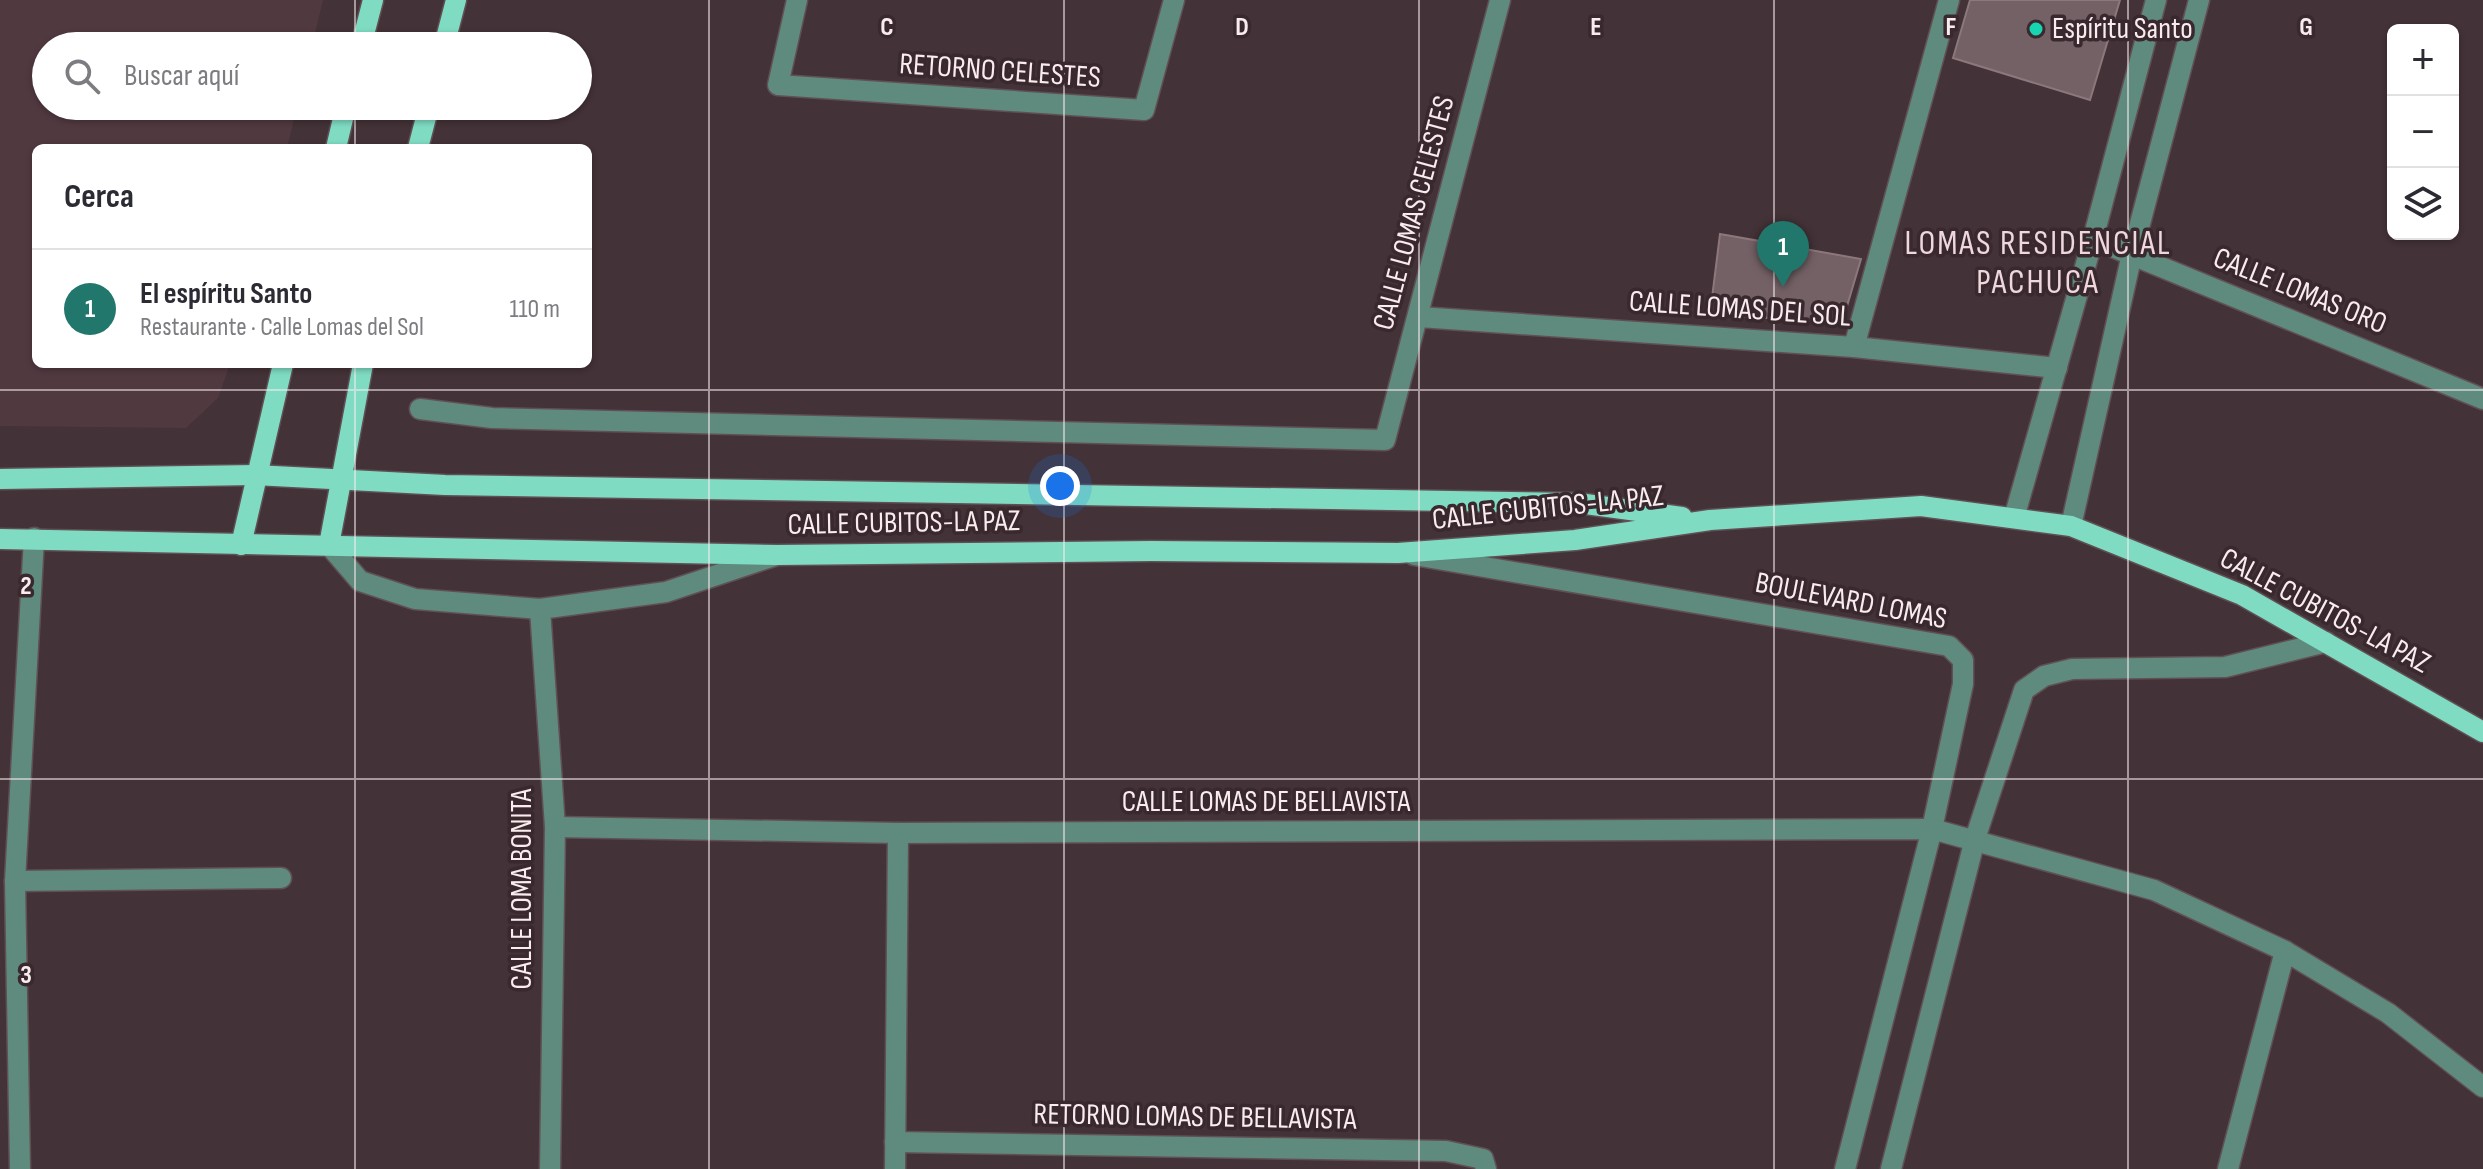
<!DOCTYPE html>
<html lang="es">
<meta charset="utf-8">
<style>
:root{--surface:#fff;--page:#f7f7f7;--text:#2b2b33;--muted:#7c7c81;--line:#e1e1e2;--accent:#22776c}
body{margin:0;font-family:"Sofia Sans Condensed",sans-serif;background:var(--page);color:var(--text)}
.controls{position:absolute;right:24px;top:24px;display:grid;overflow:hidden;border-radius:12px;box-shadow:0 2px 6px #0004}
.controls button{width:72px;height:72px;display:grid;place-items:center;padding:0;border:0;border-bottom:2px solid var(--line);background:var(--surface);color:var(--text);font:40px sans-serif}
.you{position:absolute;left:1060px;top:486px;width:28px;height:28px;margin:-20px;border:6px solid #fff;border-radius:50%;background:#1a73e8;box-shadow:0 0 0 12px #1a73e833}
.badge{display:grid;place-items:center;width:52px;height:52px;border-radius:50%;background:var(--accent);color:#fff;font-size:26px;font-weight:700}
.pin{position:absolute;translate:-50% -66px;filter:drop-shadow(0 2px 4px #0008)}
.pin::after{content:'';position:absolute;top:42px;width:28px;height:24px;background:inherit;clip-path:polygon(0 0,100% 0,50% 100%)}
.list{margin:0;padding:0;list-style:none}
h2{display:flex;justify-content:space-between;align-items:center;height:104px;margin:0;padding:0 32px;font-size:34px}
h2 small{font-size:26px;font-weight:400;color:var(--muted)}
.list li{display:grid;grid-template-columns:52px 1fr auto;gap:24px;align-items:center;box-sizing:border-box;height:120px;padding:0 32px;border-top:2px solid var(--line)}
.list b{display:block;font-size:30px;white-space:nowrap}
.list p{margin:0;font-size:26px;white-space:nowrap;color:var(--muted)}
.list em{font-size:26px;font-style:normal;color:var(--muted)}
.icon{flex:none;width:44px;height:44px;fill:none;stroke:currentColor;stroke-width:2;stroke-linecap:round;stroke-linejoin:round}
.map{position:relative;flex:none;width:2483px;height:1169px;overflow:hidden}
.search{position:absolute;background:var(--surface);box-shadow:0 2px 6px #0004;left:32px;top:32px;width:560px;height:88px;display:flex;align-items:center;gap:20px;box-sizing:border-box;padding:0 28px;border-radius:44px;color:var(--muted);font-size:30px}
.panel{position:absolute;background:var(--surface);box-shadow:0 2px 6px #0004;left:32px;top:144px;width:560px;height:224px;border-radius:12px}
.map>svg:first-child{display:block}
</style>
<div class="map">
<svg width="2483" height="1169" viewBox="0 0 2483 1169">
<rect width="100%" height="100%" fill="#433237"/>
<path fill="#513940" d="M0 0H323L312 46H46V106H297L287 148H36V364H230L218 398 186 428 0 426Z"/>
<g fill="#746166" stroke="#8b777c" stroke-width="2">
<path d="M1970 0H2120L2090 100 1953 58Z"/>
<path d="M1720 234 1861 259 1842 323 1710 314Z"/>
</g>
<g fill="none" stroke-linecap="round" stroke-linejoin="round">
<defs>
<g id="minor">
<path d="M797 0 778 85 1144 110 1174 0"/>
<path d="M2093 239 2483 399"/>
<path d="M1419 317 1854 347 2057 368"/>
<path d="M1854 347 1949 0"/>
<path d="M420 409 492 418 1385 440 1500 0"/>
<path d="M2014 518 2093 239 2156 0"/>
<path d="M2071 526 2132 254 2199 0"/>
<path d="M329 545 360 581 415 599 540 609 666 592 774 556"/>
<path d="M1414 555 1949 646 1963 660V684L1932 829 1845 1169"/>
<path d="M540 609 555 827 550 1169"/>
<path d="M555 827 898 833 1932 829 2154 890 2285 951 2388 1013 2483 1087"/>
<path d="M15 881 281 878"/>
<path d="M895 1142 1446 1151 1483 1159 1486 1169"/>
<path d="M20 1169 15 881 34 538"/>
<path d="M895 1169 898 833"/>
<path d="M1891 1169 1975 839 2024 690 2044 676 2072 669 2225 667 2326 642"/>
<path d="M2228 1169 2285 951"/>
</g>
<g id="major">
<path d="M361 46 373 0"/>
<path d="M444 46 456 0"/>
<path d="M336 148 346 106"/>
<path d="M418 148 429 106"/>
<path d="M0 479 255 475 445 485 1578 503 1682 517"/>
<path d="M0 539 777 555 1151 551 1398 553 1575 540 1710 520 1921 506 2071 526 2242 595 2483 732"/>
<path d="M241 545 283 364"/>
<path d="M329 545 363 364"/>
</g>
</defs>
<use href="#minor" stroke="#605054" stroke-width="23"/>
<use href="#major" stroke="#605054" stroke-width="23"/>
<use href="#minor" stroke="#5f8a7e" stroke-width="20"/>
<use href="#major" stroke="#7fdcc3" stroke-width="20"/>
</g>
<path fill="none" stroke="#f8ecef" stroke-width="2" stroke-opacity="0.55" d="M355 0V46M709 0V1169M1064 0V1169M1419 0V1169M1774 0V1169M2128 0V1169M355 106V148M355 364V1169M0 390H2483M0 779H2483"/>
<circle fill="#18d5b2" stroke="#39282d" stroke-width="3" cx="2036" cy="29" r="8"/>
<g text-anchor="middle" dominant-baseline="central" stroke-width="7" stroke-linejoin="round" paint-order="stroke">
<g font-size="30" fill="#f8ecef" stroke="#39282d" text-anchor="start">
<text x="2052" y="29">Espíritu Santo</text>
</g>
<g font-size="30" fill="#f8ecef" stroke="#39282d">
<text transform="translate(1000 71) rotate(4)">RETORNO CELESTES</text>
<text transform="translate(1414 213) rotate(-75)">CALLE LOMAS CELESTES</text>
<text transform="translate(2300 291) rotate(22)">CALLE LOMAS ORO</text>
<text transform="translate(1740 309) rotate(4)">CALLE LOMAS DEL SOL</text>
<text transform="translate(1548 508) rotate(-6)">CALLE CUBITOS-LA PAZ</text>
<text transform="translate(904 523) rotate(-1)">CALLE CUBITOS-LA PAZ</text>
<text transform="translate(1851 601) rotate(11)">BOULEVARD LOMAS</text>
<text transform="translate(2325 611) rotate(28)">CALLE CUBITOS-LA PAZ</text>
<text x="1266" y="802">CALLE LOMAS DE BELLAVISTA</text>
<text transform="translate(522 889) rotate(-90)">CALLE LOMA BONITA</text>
<text transform="translate(1195 1117) rotate(1)">RETORNO LOMAS DE BELLAVISTA</text>
</g>
<g font-size="34" letter-spacing="2" fill="#eed7dd" stroke="#39282d">
<text x="2038" y="243">LOMAS RESIDENCIAL<tspan x="2038" dy="39">PACHUCA</tspan></text>
</g>
</g>
<g font-size="26" text-anchor="middle" font-weight="bold" fill="#f8ecef" stroke="#39282d" stroke-width="7" stroke-linejoin="round" paint-order="stroke">
<text x="887" y="35">C</text>
<text x="1242" y="35">D</text>
<text x="1596" y="35">E</text>
<text x="1951" y="35">F</text>
<text x="2306" y="35">G</text>
<text x="26" y="594">2</text>
<text x="26" y="983">3</text>
</g>
</svg>
<div class="controls">
<button>+</button>
<button>−</button>
<button><svg class="icon" aria-label="layers" viewBox="0 0 24 24"><path d="M12 4l9 5-9 5-9-5zM3 14l9 5 9-5"/></svg></button>
</div>
<div class="you"></div>
<div class="pin badge" style="left:1783px;top:287px">1</div>
<div class="search"><svg class="icon" aria-label="search" viewBox="0 0 24 24"><circle cx="10" cy="10" r="6"/><path d="M15 15l6 6"/></svg>Buscar aquí</div>
<section class="panel">
<h2>Cerca<small></small></h2>
<ul class="list">
<li><span class="badge">1</span><div><b>El espíritu Santo</b><p>Restaurante · Calle Lomas del Sol</p></div><em>110 m</em></li>
</ul>
</section>
</div>
